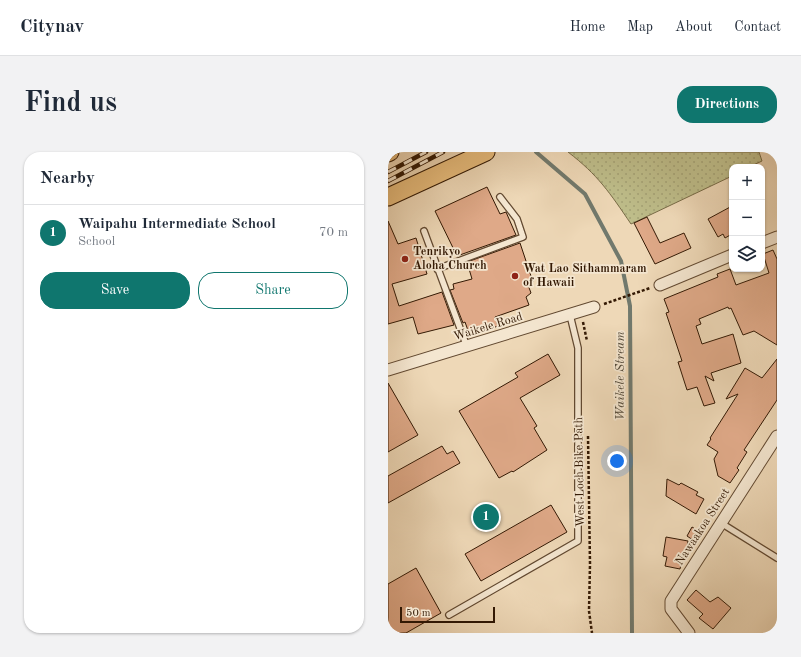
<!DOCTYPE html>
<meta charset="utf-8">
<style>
:root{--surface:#fff;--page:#f2f2f3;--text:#1f2937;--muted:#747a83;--line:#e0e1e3;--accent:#0f766e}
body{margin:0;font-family:"Old Standard TT",serif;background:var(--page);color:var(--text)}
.controls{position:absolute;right:12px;top:12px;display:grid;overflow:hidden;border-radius:8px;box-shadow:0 1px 3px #0004}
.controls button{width:36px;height:36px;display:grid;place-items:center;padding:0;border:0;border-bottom:1px solid var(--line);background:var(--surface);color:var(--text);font:20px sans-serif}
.scale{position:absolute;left:12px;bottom:10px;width:95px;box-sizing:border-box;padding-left:4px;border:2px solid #331904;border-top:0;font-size:11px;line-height:14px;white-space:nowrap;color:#331904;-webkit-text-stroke:3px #f4e6d0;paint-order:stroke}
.you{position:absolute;left:229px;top:309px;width:14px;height:14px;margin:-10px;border:3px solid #fff;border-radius:50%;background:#1a73e8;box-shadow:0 0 0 6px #1a73e833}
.badge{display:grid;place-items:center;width:26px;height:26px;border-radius:50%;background:var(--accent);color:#fff;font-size:13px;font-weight:700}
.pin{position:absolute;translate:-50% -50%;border:2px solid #fff;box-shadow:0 1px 4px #0006}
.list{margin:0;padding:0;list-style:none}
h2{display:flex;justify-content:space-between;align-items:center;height:52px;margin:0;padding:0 16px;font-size:17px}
h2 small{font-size:13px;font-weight:400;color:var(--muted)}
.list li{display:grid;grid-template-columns:26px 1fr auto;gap:12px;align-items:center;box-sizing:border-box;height:56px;padding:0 16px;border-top:1px solid var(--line)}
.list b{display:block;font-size:15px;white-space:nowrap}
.list p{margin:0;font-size:13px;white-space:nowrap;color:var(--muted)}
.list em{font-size:13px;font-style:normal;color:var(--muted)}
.actions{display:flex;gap:8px;padding:12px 16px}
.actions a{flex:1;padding:9px 0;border:1px solid var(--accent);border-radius:16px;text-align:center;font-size:14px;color:var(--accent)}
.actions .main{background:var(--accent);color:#fff}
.icon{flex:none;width:22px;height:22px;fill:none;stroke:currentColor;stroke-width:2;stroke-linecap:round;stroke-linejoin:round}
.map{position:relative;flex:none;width:389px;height:481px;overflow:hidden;border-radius:16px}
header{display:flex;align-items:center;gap:24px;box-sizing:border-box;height:56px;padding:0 20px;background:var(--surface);border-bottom:1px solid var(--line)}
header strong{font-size:19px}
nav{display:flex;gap:22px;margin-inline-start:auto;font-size:14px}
.intro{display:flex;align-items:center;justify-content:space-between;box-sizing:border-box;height:96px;padding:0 24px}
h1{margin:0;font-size:28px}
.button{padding:10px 18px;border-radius:16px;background:var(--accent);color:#fff;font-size:14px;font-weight:700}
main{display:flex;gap:24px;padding:0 24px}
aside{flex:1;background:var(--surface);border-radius:16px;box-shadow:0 1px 3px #0004}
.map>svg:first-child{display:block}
</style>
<header>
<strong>Citynav</strong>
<nav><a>Home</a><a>Map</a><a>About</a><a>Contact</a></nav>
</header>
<div class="intro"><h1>Find us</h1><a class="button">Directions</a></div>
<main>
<aside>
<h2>Nearby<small></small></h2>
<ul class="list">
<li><span class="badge">1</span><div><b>Waipahu Intermediate School</b><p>School</p></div><em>70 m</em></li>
</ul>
<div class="actions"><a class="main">Save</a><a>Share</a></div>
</aside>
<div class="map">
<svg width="389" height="481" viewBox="0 0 389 481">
<defs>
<pattern id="grass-dots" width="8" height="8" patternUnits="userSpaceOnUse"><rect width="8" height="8" fill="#bebd8a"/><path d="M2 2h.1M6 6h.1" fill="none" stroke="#a4a275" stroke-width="1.8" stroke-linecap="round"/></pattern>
</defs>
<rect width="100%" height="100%" fill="#eed8b7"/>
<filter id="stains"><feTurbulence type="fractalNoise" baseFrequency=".005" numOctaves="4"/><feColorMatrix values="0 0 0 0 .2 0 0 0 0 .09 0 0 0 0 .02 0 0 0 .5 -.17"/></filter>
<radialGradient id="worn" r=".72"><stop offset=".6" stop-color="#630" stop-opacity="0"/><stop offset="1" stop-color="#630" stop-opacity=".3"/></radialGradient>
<path fill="url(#grass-dots)" stroke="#786b47" d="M180 0H371L374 9 361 15H344V24L243 72C222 41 210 23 180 0Z"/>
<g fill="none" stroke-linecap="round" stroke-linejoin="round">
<path stroke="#71796d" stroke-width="4" d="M148 0 197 42 233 109 242 154 244 481"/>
</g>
<g fill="#dfa988" stroke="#331904">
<path d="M99 35 112 62 118 60 128 83 69 104 47 59Z"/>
<path d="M344 54V82L337 86 335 82 330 85 320 67Z"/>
<path d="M259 65 272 91 296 81 303 96 267 112 246 71Z"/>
<path d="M0 69 10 92 28 86 39 122 4 132 11 154 54 140 66 173 30 182 25 165 0 172Z"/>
<path d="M132 91 145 130 140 133 143 141 138 145 141 153 107 165 110 174 82 184 77 170 75 171 62 138 66 137 65 132 84 127 79 110Z"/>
<path d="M385 98 389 107V193L366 179 355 183 343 156 341 157 340 155 311 167 313 172 308 174 314 192 345 182 353 211 323 221 326 229 317 224 327 251 316 254 309 235 299 238 290 210 294 209 278 161 281 160 276 147 330 125 329 122 342 117 348 133 381 121 375 102Z"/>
<path d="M160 202 172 223 132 246 149 274 146 276 159 298 125 320 124 319 111 326 71 259 130 225 127 221Z"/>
<path d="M389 207V248L356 298 359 300 349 316 351 318 342 331 330 324 326 307 330 300 319 293 323 287 322 286 350 242 338 247 357 216 374 226Z"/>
<path d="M0 231 30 283 0 300Z"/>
<path d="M54 294 59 302 65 299 72 311 0 351V324Z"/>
<path d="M279 327 291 333 293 331 310 340 308 343 316 347 308 362 278 344Z"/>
<path d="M163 353 179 380 93 429 77 402Z"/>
<path d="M304 375 314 381 308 390 299 384Z"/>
<path d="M278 385 300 389 297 408H294L292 417 277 414 279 405 275 404Z"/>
<path d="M28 416 53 461 18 481H0V432Z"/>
<path d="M308 438 322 450 330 445 343 456 325 477 311 466 315 462 299 448Z"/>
</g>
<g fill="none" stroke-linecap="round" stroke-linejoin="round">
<defs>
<g id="service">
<path d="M36 79 79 195"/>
<path d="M49 117 135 85 129 67 112 45"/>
<path d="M333 371 389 406"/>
<path d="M61 463 190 389V196L182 163"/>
</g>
<g id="minor">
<path d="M374 91 389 85"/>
<path d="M272 133 344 103"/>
<path d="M0 218 206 155"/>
<path d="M301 481 283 457V449L389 284"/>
</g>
<g id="primary">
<path d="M0 1 2 0"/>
<path d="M0 45 98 0"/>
</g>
</defs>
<use href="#service" stroke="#624931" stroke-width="8"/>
<use href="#minor" stroke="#624931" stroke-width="13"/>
<use href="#primary" stroke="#331904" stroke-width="19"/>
<g stroke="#331904" stroke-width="2.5" stroke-dasharray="3 2" stroke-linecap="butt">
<path d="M216 152 262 136"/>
<path d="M195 170 199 189"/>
<path d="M200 284 202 412 201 459 204 481"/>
</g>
<use href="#service" stroke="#f4e6d0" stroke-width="5.5"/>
<use href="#minor" stroke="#f4e6d0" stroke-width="11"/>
<use href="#primary" stroke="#e7bc7c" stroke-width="17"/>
<defs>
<g id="rail">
<path d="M0 20 38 0"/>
<path d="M0 29 55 0"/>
</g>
</defs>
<use href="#rail" stroke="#331904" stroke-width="4.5"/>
<use href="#rail" stroke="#f4e6d0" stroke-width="3" stroke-dasharray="9" stroke-linecap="butt"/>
</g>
<g fill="#8f2418" stroke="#f4e6d0" stroke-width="1.5">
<circle cx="17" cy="107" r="4"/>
<circle cx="127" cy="124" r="4"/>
</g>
<g text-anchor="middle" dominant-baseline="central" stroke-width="3.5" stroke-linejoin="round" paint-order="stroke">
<g font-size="12" font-weight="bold" fill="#331904" stroke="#f4e6d0" text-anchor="start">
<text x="25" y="100">Tenrikyo<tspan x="25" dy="14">Aloha Church</tspan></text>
<text x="135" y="117">Wat Lao Sithammaram<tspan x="135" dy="14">of Hawaii</tspan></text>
</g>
<g font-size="12" fill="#331904" stroke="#f4e6d0">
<text transform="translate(100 175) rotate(-17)">Waikele Road</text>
<text transform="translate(192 320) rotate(-91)">West Loch Bike Path</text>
<text transform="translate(315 375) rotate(-57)">Nawaakoa Street</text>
</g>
<g font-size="13" font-style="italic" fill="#524939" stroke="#f4e6d0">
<text transform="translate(232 224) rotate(-90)">Waikele Stream</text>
</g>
</g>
<rect width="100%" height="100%" filter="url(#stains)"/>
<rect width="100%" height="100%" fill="url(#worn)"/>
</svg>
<div class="controls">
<button>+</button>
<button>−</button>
<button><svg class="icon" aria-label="layers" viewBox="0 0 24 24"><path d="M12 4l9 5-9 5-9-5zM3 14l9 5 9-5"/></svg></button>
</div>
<div class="scale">50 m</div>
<div class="you"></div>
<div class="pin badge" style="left:98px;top:365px">1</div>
</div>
</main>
